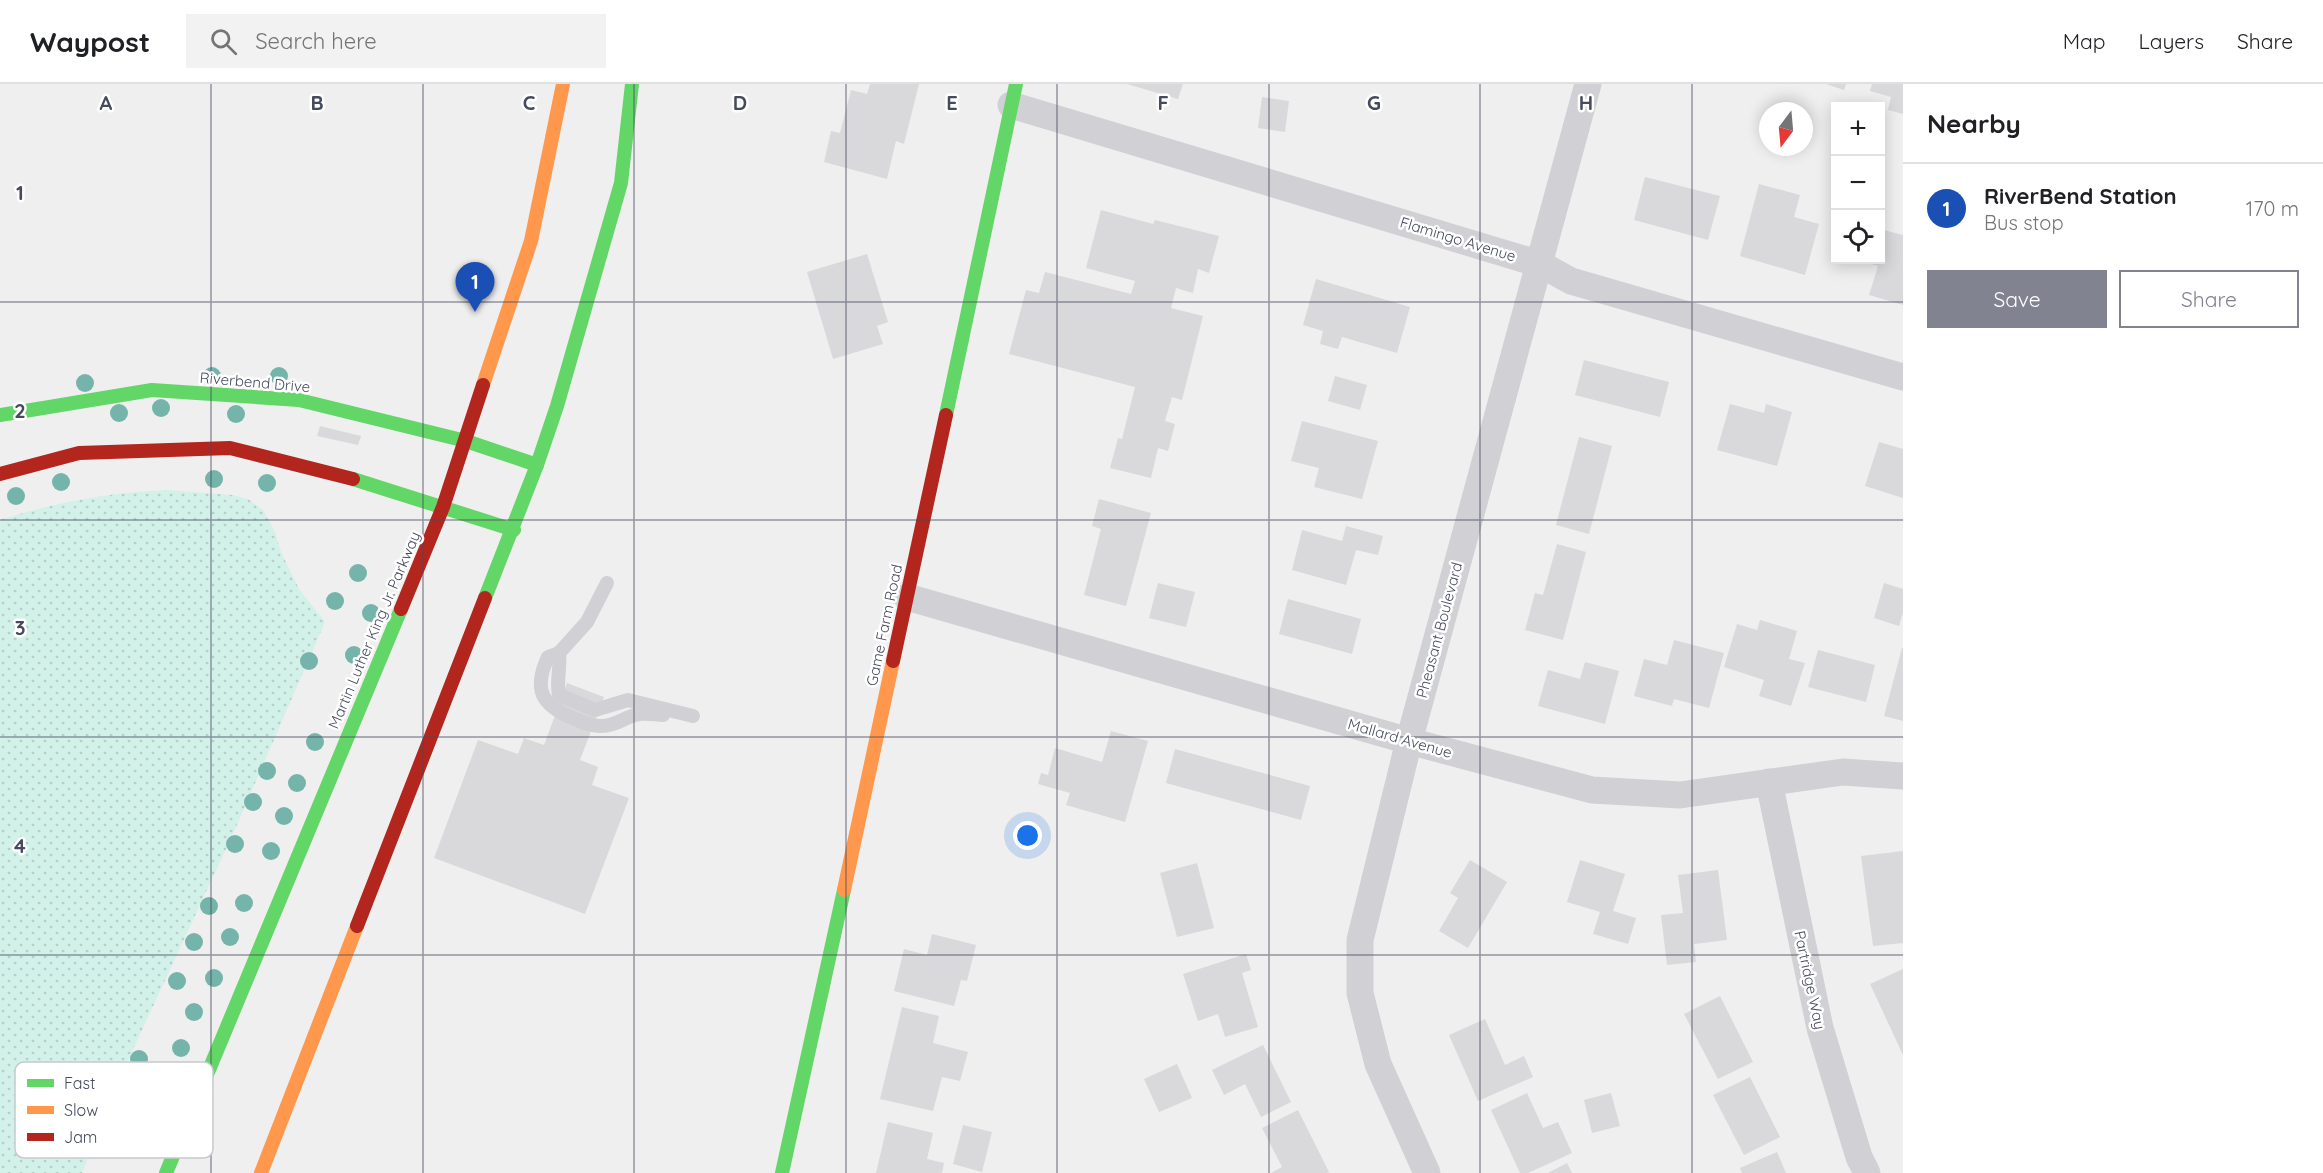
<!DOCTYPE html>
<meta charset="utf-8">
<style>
:root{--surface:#fff;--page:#f2f2f2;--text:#202124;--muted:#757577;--line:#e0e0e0;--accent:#818490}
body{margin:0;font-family:Quicksand,sans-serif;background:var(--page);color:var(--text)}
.controls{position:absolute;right:18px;top:18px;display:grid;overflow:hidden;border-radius:0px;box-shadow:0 3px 15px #0003}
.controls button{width:54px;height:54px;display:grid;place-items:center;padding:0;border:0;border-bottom:2px solid var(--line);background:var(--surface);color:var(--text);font:30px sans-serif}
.compass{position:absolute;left:1759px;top:18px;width:54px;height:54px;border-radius:50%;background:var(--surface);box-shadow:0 3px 15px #0003;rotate:196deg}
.you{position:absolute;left:1028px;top:752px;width:21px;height:21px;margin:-15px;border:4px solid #fff;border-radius:50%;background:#1a73e8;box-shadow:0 0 0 9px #1a73e833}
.badge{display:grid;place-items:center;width:39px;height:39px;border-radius:50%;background:var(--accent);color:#fff;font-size:20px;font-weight:700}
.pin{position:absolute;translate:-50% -50px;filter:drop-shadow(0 2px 3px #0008)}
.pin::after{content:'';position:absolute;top:32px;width:21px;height:18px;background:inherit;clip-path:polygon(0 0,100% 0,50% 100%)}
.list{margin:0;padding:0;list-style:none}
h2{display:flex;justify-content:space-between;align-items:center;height:78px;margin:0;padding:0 24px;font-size:26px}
h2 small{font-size:20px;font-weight:400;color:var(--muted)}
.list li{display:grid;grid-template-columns:39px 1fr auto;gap:18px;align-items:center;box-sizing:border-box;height:90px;padding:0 24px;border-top:2px solid var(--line)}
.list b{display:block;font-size:22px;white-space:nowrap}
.list p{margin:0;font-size:20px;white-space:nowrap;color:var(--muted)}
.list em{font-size:20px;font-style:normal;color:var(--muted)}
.actions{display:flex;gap:12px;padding:18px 24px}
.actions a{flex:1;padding:14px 0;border:2px solid var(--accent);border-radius:0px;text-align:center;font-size:21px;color:var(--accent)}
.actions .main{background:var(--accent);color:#fff}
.icon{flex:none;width:33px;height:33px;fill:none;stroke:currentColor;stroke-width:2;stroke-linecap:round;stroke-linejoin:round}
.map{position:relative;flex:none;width:1903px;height:1089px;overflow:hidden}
header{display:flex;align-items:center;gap:36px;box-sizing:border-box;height:84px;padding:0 30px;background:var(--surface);border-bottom:2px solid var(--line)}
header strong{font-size:28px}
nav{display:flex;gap:33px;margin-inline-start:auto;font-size:21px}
.search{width:420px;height:54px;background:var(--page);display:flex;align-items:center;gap:15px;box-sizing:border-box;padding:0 21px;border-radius:0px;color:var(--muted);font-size:22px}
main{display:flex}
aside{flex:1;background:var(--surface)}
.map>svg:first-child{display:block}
</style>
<header>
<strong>Waypost</strong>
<div class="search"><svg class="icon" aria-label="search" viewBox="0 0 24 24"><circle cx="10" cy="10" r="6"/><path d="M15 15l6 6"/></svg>Search here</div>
<nav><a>Map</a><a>Layers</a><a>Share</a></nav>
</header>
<main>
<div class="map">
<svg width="1903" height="1089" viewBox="0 0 1903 1089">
<defs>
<pattern id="grass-dots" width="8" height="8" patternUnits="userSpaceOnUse" patternTransform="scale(1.5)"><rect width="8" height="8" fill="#d2f1e8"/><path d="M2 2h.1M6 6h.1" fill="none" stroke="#b6d0c9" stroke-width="1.8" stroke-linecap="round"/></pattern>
</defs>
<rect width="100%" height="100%" fill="#f0efef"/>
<path fill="url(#grass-dots)" d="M166 406 232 411 248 415 263 426 275 448 281 468 299 505 325 538 233 750 135 961 82 1089H0V436C55 418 109 409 166 406Z"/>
<g fill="#d9d8db">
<path d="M870 0H919L904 60 896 57 887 95 824 78 831 47 840 49 851 6 867 10Z"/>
<path d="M1127 0H1183L1178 15Z"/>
<path d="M1826 0H1846L1844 6Z"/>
<path d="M1872 0H1903V30L1888 26 1891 13 1870 7Z"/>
<path d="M1262 13 1289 17 1285 48 1258 44Z"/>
<path d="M1645 93 1720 112 1708 156 1634 136Z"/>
<path d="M1759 100 1800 111 1794 133 1819 140 1805 191 1740 172Z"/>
<path d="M1101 126 1153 140 1155 136 1219 152 1209 189 1198 185 1193 209 1176 204 1171 224 1203 232 1182 316 1172 313 1165 337 1175 340 1168 367 1158 364 1151 394 1110 384 1118 354 1122 355 1135 303 1009 270 1026 206 1039 209 1045 188 1131 210 1135 197 1086 184Z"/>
<path d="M1880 145 1903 151V221L1869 211 1878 182 1858 176H1880Z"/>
<path d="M867 170 888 238 877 242 883 260 833 275 807 188Z"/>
<path d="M1316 195 1410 223 1397 269 1342 253 1338 265 1320 260 1323 247 1303 241Z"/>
<path d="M1584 276 1669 298 1660 333 1575 311Z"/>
<path d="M1335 292 1367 301 1360 326 1328 317Z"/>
<path d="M1730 320 1764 329 1766 320 1792 328 1777 382 1717 366Z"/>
<path d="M1302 337 1378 357 1362 415 1314 403 1319 384 1291 377Z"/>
<path d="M320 342 361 352 358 361 317 352Z"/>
<path d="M1579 353 1612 362 1589 450 1556 441Z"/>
<path d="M1879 358 1903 365V414L1865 402Z"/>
<path d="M1099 415 1151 429 1126 522 1084 511 1101 445 1092 442Z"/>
<path d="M1346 442 1383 452 1378 471 1356 466 1346 501 1292 486 1302 446 1342 457Z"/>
<path d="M1557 460 1586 468 1563 556 1525 546 1535 509 1543 511Z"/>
<path d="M1158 499 1195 508 1186 543 1149 534Z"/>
<path d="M1884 499 1903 505V528L1899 542 1874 534Z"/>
<path d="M1288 515 1361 535 1352 570 1279 550Z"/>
<path d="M1760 536 1797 547 1789 575 1805 579 1791 622 1759 612 1764 596 1724 583 1737 540 1757 546Z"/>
<path d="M1674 556 1724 569 1709 624 1674 615 1672 622 1634 612 1644 575 1667 581Z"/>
<path d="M1902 564H1903V637L1884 632Z"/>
<path d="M1818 566 1875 581 1866 618 1808 603Z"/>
<path d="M1585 578 1619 587 1605 640 1538 622 1548 586 1580 595Z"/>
<path d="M567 599 604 613 580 676 598 683 592 701 629 714 585 830 434 774 478 656 518 670 524 654 544 661Z"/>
<path d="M1111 647 1148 657 1125 738 1066 721 1070 709 1038 700 1041 689 1048 691 1055 664 1102 678Z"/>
<path d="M1175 665 1310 702 1301 736 1166 699Z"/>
<path d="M1903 767V859L1873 862 1861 772Z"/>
<path d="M1470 776 1507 798 1468 864 1439 847 1458 814 1450 809Z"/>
<path d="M1580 776 1625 790 1613 827 1636 834 1628 860 1593 850 1600 828 1567 818Z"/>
<path d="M1197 779 1214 844 1177 853 1160 789Z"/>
<path d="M1718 786 1727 856 1694 860 1696 878 1667 881 1661 831 1683 829 1678 791Z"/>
<path d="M932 850 976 861 967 897 961 896 954 922 894 907 904 865 927 871Z"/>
<path d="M1246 870 1251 886 1242 889 1258 943 1225 953 1218 930 1198 937 1183 890Z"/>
<path d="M1903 885V971L1870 900Z"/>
<path d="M1720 912 1753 978 1718 995 1684 930Z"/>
<path d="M902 923 939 932 933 959 968 968 960 997 942 993 933 1027 880 1015Z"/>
<path d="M1485 935 1505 981 1524 972 1533 993 1478 1017 1449 951Z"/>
<path d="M1263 961 1291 1018 1261 1033 1245 1000 1224 1011 1212 986Z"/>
<path d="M1177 980 1192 1014 1159 1028 1144 995Z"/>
<path d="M1750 993 1780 1053 1744 1071 1713 1011Z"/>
<path d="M1527 1009 1543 1044 1558 1038 1572 1069 1528 1089H1520L1491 1026Z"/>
<path d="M1611 1009 1620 1042 1592 1049 1584 1016Z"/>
<path d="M1298 1026 1329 1088 1327 1089H1271L1282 1083 1262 1044Z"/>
<path d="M888 1038 933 1049 927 1075 944 1079 942 1089H876Z"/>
<path d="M963 1041 992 1048 982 1088 953 1080Z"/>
<path d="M1777 1068 1786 1089H1742L1740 1084Z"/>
<path d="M1567 1079 1572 1089H1548Z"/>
</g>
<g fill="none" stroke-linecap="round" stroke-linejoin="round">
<g stroke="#d0d0d5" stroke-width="14">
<path d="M607 499 587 538 559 569C561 583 556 596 559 611L595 626 628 616 693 632"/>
<path d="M559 569 548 573C533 605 541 621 573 634 582 638 590 642 600 642 612 643 624 634 635 631 644 628 655 631 663 631"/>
</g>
<g stroke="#d0d0d5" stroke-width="27">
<path d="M1011 21 1540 180 1571 197 1903 293"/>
<path d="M907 513 1409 657 1592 706 1680 711 1843 688 1903 692"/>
<path d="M1769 698 1820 944 1859 1073 1867 1089"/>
<path d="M1427 1089 1378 980 1360 909V856L1409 657 1588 0"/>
</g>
<g stroke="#63d668" stroke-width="14">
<path d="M0 331 152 306 299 316 466 357 537 381"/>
<path d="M946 331 1016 0"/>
<path d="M353 395 514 446"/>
<path d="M485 514 537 381 557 322 621 99 632 0"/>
<path d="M166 1089 401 525"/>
<path d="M782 1089 844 806"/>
</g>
<g stroke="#ff974d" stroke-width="14">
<path d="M483 301 531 157 563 0"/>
<path d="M844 806 893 577"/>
<path d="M261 1089 357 842"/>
</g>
<g stroke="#b3261e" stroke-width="14">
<path d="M0 390 79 369 230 364 353 395"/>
<path d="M401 525 443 423 483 301"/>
<path d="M893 577 946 331"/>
<path d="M357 842 485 514"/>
</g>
</g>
<g fill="#75b4aa">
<circle cx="212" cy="292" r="9"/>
<circle cx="279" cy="292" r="9"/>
<circle cx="85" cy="299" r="9"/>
<circle cx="161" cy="324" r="9"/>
<circle cx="119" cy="329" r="9"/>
<circle cx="236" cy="330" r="9"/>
<circle cx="214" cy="395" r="9"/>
<circle cx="61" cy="398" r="9"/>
<circle cx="267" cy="399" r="9"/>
<circle cx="16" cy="412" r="9"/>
<circle cx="358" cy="489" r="9"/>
<circle cx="335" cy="517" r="9"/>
<circle cx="371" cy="529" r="9"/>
<circle cx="354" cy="571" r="9"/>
<circle cx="309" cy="577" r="9"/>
<circle cx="315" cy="658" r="9"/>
<circle cx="267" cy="687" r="9"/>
<circle cx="297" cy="699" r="9"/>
<circle cx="253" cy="718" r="9"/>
<circle cx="284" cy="732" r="9"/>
<circle cx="235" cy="760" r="9"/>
<circle cx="271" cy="767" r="9"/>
<circle cx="244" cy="819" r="9"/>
<circle cx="209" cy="822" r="9"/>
<circle cx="230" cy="853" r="9"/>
<circle cx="194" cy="858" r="9"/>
<circle cx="214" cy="894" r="9"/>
<circle cx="177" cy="897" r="9"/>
<circle cx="194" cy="928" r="9"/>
<circle cx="181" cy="964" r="9"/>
<circle cx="139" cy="975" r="9"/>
</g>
<path fill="none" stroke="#454a5d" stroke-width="1.5" stroke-opacity="0.55" d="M211 0V1089M423 0V1089M634 0V1089M846 0V1089M1057 0V1089M1269 0V1089M1480 0V1089M1692 0V1089M0 218H1903M0 436H1903M0 653H1903M0 871H1903"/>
<g text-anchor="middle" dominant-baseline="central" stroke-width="5" stroke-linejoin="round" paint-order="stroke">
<g font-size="15" fill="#454a5d" stroke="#fff">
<text transform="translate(1458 155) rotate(17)">Flamingo Avenue</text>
<text transform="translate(255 298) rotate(5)">Riverbend Drive</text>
<text transform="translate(884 541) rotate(-78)">Game Farm Road</text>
<text transform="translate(374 546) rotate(-67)">Martin Luther King Jr. Parkway</text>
<text transform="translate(1439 546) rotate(-75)">Pheasant Boulevard</text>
<text transform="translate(1400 654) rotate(16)">Mallard Avenue</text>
<text transform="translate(1810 896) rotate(78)">Partridge Way</text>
</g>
</g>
<rect x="15" y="978" width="198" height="96" rx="9" fill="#fff" stroke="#c7c9ce" stroke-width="1.5"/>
<rect x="27" y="995" width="27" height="8" fill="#63d668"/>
<rect x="27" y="1022" width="27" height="8" fill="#ff974d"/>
<rect x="27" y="1049" width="27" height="8" fill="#b3261e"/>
<g font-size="16" fill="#454a5d">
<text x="64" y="1005">Fast</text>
<text x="64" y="1032">Slow</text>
<text x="64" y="1059">Jam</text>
</g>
<g font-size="20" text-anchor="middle" font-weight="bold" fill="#454a5d" stroke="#fff" stroke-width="5" stroke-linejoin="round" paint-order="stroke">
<text x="106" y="26">A</text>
<text x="317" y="26">B</text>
<text x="529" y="26">C</text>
<text x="740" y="26">D</text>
<text x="952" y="26">E</text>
<text x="1163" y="26">F</text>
<text x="1374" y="26">G</text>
<text x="1586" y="26">H</text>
<text x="20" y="116">1</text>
<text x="20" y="334">2</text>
<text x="20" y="551">3</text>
<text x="20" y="769">4</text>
</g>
</svg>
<div class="controls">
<button>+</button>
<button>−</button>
<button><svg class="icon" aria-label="locate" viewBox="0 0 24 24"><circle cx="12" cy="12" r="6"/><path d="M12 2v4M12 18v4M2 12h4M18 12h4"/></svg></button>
</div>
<svg class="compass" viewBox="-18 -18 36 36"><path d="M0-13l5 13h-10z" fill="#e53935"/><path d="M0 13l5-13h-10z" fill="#757577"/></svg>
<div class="you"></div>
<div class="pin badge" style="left:475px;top:228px;background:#1a4fb4">1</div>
</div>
<aside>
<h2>Nearby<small></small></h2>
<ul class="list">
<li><span class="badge" style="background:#1a4fb4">1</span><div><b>RiverBend Station</b><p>Bus stop</p></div><em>170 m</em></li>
</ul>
<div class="actions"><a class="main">Save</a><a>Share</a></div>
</aside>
</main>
